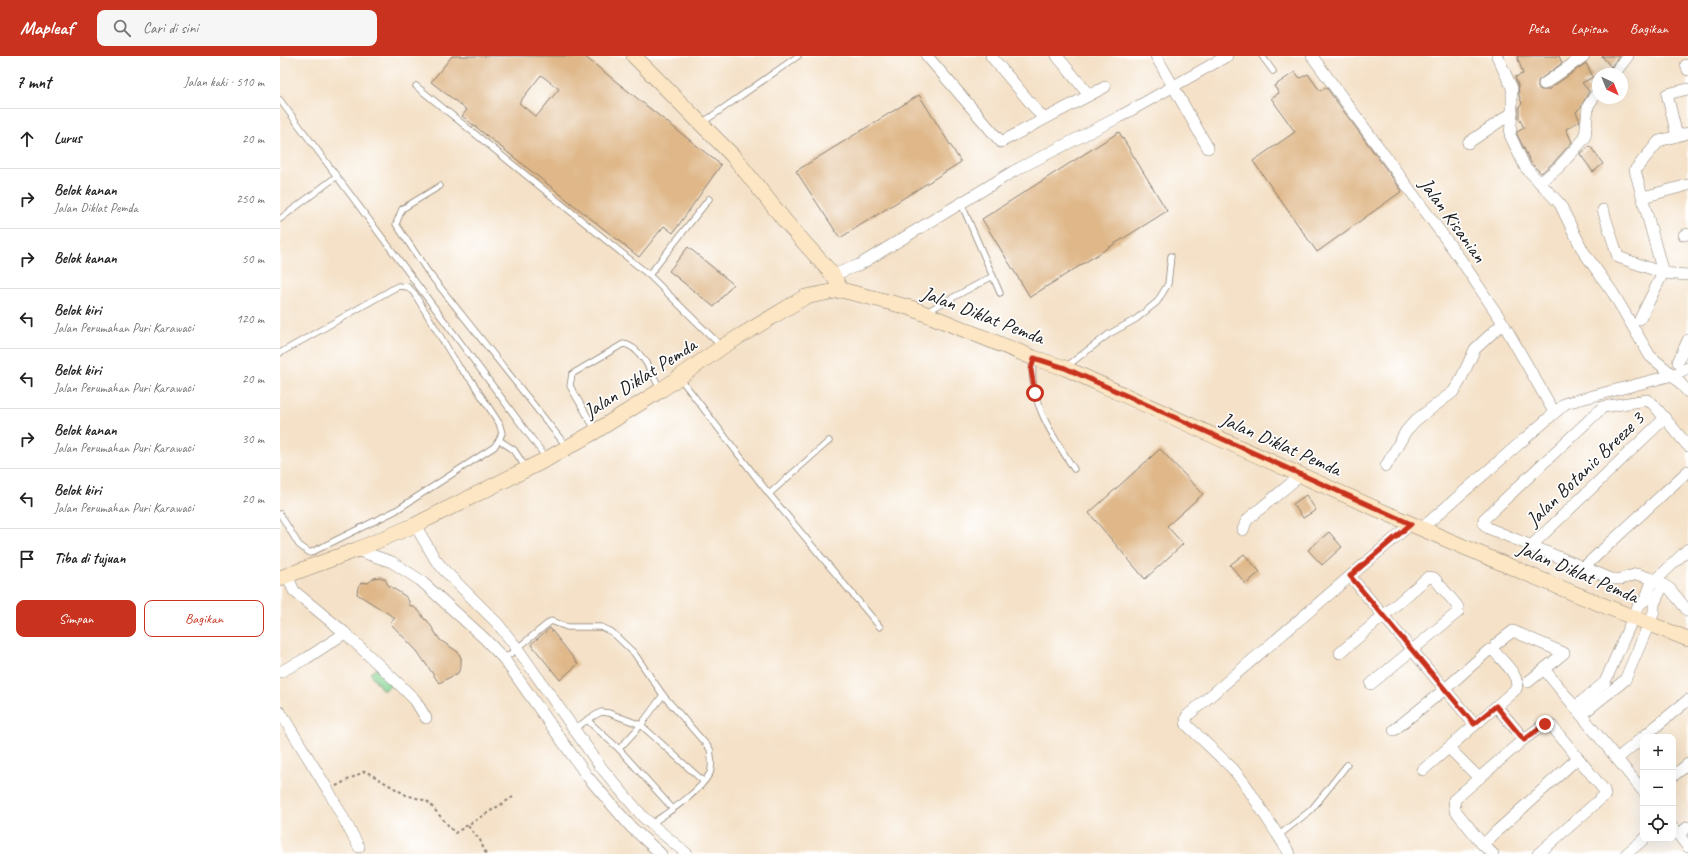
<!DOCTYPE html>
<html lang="id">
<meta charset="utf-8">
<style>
:root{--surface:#fff;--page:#f6f6f6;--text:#222;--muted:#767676;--line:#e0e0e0;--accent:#c8321e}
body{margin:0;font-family:Caveat,sans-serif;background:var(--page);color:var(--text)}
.controls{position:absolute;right:12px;bottom:12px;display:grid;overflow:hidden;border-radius:8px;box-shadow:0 4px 16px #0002}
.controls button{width:36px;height:36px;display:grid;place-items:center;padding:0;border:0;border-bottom:1px solid var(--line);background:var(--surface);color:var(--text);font:20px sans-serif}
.compass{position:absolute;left:1312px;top:12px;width:36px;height:36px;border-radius:50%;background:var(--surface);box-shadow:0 4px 16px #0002;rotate:137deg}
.stop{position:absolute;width:12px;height:12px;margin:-9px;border:3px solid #c8321e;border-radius:50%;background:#fff}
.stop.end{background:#c8321e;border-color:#fff;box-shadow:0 1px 4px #0008}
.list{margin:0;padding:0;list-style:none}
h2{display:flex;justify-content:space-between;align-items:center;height:52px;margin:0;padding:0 16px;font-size:17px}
h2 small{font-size:13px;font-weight:400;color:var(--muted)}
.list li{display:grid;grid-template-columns:26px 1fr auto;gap:12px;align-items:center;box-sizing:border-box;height:60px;padding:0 16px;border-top:1px solid var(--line)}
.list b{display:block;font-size:15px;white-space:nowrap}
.list p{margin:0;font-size:13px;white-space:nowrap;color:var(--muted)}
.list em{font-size:13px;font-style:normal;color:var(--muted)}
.actions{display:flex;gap:8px;padding:12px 16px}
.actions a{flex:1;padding:9px 0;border:1px solid var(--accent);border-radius:8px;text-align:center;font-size:14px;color:var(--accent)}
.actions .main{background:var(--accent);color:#fff}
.icon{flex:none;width:22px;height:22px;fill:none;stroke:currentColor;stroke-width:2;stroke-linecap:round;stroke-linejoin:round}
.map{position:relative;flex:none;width:1408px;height:798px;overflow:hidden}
header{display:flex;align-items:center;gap:24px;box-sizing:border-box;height:56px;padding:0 20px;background:var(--accent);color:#fff}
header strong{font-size:19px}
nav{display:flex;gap:22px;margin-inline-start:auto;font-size:14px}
.search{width:280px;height:36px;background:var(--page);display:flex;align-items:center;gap:10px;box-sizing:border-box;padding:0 14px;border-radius:8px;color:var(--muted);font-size:15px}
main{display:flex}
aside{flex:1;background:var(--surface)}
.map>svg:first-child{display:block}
</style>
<header>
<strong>Mapleaf</strong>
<div class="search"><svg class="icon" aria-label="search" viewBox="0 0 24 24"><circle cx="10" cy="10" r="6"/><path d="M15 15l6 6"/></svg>Cari di sini</div>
<nav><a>Peta</a><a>Lapisan</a><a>Bagikan</a></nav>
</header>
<main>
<aside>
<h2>7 mnt<small>Jalan kaki · 510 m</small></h2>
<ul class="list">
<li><svg class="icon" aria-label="ahead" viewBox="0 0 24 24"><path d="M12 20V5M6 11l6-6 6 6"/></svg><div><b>Lurus</b></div><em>20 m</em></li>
<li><svg class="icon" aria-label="right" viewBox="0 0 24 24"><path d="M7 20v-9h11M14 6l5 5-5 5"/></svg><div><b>Belok kanan</b><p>Jalan Diklat Pemda</p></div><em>250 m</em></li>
<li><svg class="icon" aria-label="right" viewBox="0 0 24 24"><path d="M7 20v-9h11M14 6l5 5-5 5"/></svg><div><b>Belok kanan</b></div><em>50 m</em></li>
<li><svg class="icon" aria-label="left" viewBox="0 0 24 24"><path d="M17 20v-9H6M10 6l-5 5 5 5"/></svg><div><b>Belok kiri</b><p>Jalan Perumahan Puri Karawaci</p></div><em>120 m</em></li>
<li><svg class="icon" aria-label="left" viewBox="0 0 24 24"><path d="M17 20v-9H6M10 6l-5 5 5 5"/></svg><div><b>Belok kiri</b><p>Jalan Perumahan Puri Karawaci</p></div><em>20 m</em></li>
<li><svg class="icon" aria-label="right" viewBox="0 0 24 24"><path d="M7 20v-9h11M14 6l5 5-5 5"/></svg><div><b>Belok kanan</b><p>Jalan Perumahan Puri Karawaci</p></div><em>30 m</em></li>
<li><svg class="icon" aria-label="left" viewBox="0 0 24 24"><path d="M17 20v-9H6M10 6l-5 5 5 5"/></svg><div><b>Belok kiri</b><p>Jalan Perumahan Puri Karawaci</p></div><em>20 m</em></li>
<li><svg class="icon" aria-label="arrive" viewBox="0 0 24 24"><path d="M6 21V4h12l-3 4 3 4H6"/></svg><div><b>Tiba di tujuan</b></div></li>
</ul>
<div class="actions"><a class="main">Simpan</a><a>Bagikan</a></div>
</aside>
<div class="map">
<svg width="1408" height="798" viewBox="0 0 1408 798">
<rect width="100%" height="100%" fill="#fff"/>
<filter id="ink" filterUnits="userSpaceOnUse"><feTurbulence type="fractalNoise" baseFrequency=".025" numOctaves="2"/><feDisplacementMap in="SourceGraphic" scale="8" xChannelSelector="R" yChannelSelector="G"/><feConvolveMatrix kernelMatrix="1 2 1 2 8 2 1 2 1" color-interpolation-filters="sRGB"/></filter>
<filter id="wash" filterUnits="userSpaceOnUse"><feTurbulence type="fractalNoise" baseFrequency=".012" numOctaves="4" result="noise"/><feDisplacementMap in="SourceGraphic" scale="16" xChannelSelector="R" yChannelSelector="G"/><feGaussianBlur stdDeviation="0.9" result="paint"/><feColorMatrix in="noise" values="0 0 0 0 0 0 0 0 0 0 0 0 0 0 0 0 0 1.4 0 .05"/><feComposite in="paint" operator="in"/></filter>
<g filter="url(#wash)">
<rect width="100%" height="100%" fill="#f4e1c7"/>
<path fill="#83d190" stroke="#507656" d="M99 611 112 629 103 635 90 617Z"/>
<g id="blocks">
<g fill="#dfb788" fill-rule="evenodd">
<path d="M172 0H304L441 109 393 177 384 170 359 201 182 60 187 54 151 26ZM261 19 279 33 256 61 239 47Z"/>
<path d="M1237 0H1279L1282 7 1258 25V32L1261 34H1268L1306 7 1313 21 1302 27 1309 35 1301 51 1296 56 1300 65 1286 73 1292 86 1274 106 1261 117 1251 107 1237 78V76L1244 72 1239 62V50L1242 48 1239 39 1238 29 1235 21 1243 18Z"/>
<path d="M1322 0H1339L1331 11Z"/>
<path d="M1015 16 1020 22 1028 18 1040 35 1046 31 1122 135 1037 196 973 105 1015 76 991 42 999 37 994 30Z"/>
<path d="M639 39 681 106 560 182 516 115Z"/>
<path d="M839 76 887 155 750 241 702 163Z"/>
<path d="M1310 90 1323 108 1313 116 1300 98Z"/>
<path d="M408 191 453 228 434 251 389 215Z"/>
<path d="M880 393 923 438 887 470 903 488 865 523 809 457Z"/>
<path d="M1026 439 1036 454 1023 462 1013 448Z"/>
<path d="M1049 476 1062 491 1042 509 1028 494Z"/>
<path d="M964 498 980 516 966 528 950 509Z"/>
<path d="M100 521 105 523 108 529 125 540 129 545V549L134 551 141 557 144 563 147 564 160 584 178 596 181 602V610L178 617 159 627 137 595 110 567 115 562 77 538 78 531 82 526 88 527 94 522Z"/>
<path d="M270 572 298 608 280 624 251 588Z"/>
</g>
</g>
</g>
<g filter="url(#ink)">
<use href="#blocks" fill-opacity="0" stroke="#887e72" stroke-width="1"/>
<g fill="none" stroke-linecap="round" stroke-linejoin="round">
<defs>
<g id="lane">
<path d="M982 0 993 15"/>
<path d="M136 30 369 219 441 290"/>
<path d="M0 44 267 403"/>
<path d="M422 67 518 0"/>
<path d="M160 130 122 153 116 168 148 216 287 391"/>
<path d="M681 147 720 237"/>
<path d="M0 163 57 120"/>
<path d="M369 219 429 143"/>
<path d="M646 256 713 220"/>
<path d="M0 297 118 230 128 231 134 237 179 311 191 324 219 367 222 377 219 384 214 391 115 455 30 497 19 489 0 458"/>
<path d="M754 303C746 342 774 382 794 413"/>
<path d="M787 310 829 278 856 263 877 246 888 228 891 200"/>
<path d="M400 322 489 438 600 571"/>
<path d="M316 375 290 330 292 318 343 288C360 289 373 319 380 333"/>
<path d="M219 384 234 394 246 412"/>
<path d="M489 438 549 385"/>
<path d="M224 603 271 565 287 571H321L332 576 354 597 383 639 361 669 339 693"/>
<path d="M307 664 321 656 329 657 361 669 423 725"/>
<path d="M295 673 307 664 339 693 393 753"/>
<path d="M371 768C391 754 418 738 430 717 433 710 431 700 430 693L383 639"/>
<path d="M998 780 1031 754 1040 743 1067 709"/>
</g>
<g id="street">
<path d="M647 0 721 86 825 31"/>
<path d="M711 0 764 63"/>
<path d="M777 0 809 39"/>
<path d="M876 0 928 92"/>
<path d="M1032 0 1181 204 1223 267 1274 356"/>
<path d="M1217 0 1232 32V57L1230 79 1245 111 1280 148 1303 195 1333 237 1370 300 1393 319 1408 336"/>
<path d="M1406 9 1408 14"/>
<path d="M1334 18 1348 0"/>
<path d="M1264 28 1304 0"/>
<path d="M1397 80 1387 38 1408 33"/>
<path d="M1188 87 1232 57"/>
<path d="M1260 127 1279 111 1305 82 1308 50 1318 35"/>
<path d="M1363 141 1408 129"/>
<path d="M1323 154 1338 201 1383 217 1408 219"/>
<path d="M1404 179 1408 178"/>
<path d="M553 219 579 209 734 115 839 61 947 0"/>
<path d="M1360 263 1383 217 1355 114 1379 85 1408 77"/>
<path d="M1398 306 1408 284"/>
<path d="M1408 390 1373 348 1367 344 1323 351 1204 463V468L1208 472 1332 523H1341L1357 518 1376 524 1390 533 1408 555"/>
<path d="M1106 410 1126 375 1136 364 1173 336 1179 327 1195 293 1223 267"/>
<path d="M135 469 155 503 164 514 218 568 237 592 320 710 363 761 407 798"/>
<path d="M1142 472 1286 347 1393 319 1408 312"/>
<path d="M963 474 966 466 969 462 1021 419"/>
<path d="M1251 490 1385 362"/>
<path d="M76 494 112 506 140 524 204 582 224 603 307 720 351 771 381 798"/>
<path d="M1303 512 1408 415"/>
<path d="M7 519 14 535 65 577 118 627 135 644 146 662"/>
<path d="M1070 520 1194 668"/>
<path d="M1376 524 1408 493"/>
<path d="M1216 588 1233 575 1284 597 1248 626"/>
<path d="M1060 597 1146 523 1148 521 1154 522 1175 547 1178 551V556L1091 628"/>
<path d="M1264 613 1363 735"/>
<path d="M0 616 27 602 65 577"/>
<path d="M1216 650 1244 683"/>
<path d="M1295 651 1325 626 1358 550 1365 544 1373 523"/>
<path d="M0 656 48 734 79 791"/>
<path d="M1301 659 1345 624 1374 556V548L1383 529"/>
<path d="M1265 668 1271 669 1298 702 1218 774 1203 789 1175 754 1174 744 1244 683Z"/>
<path d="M1114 674 1165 633 1209 594 1214 595C1222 605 1241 620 1236 633L1143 714"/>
<path d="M1363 681 1408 644"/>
<path d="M1169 692 1199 722"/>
<path d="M1337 703 1363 681"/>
<path d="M1393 720 1408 708"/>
<path d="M1393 772 1408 791"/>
<path d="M1398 779 1408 771"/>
<path d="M1203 789 1213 798"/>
<path d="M1010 798 965 728 953 713 907 669 906 666 907 660 1131 468"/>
<path d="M1258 798 1325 739 1324 734 1298 702"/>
<path d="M1346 798 1364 783"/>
</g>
<g id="secondary">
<path d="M354 0 453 100 505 165 553 219 561 234"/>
<path d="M0 522 76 494 135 469 267 403 316 375 381 334 442 291 525 241 561 234 601 244 631 252 754 302 785 312C991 406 1197 501 1408 583"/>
</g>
</defs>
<use href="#lane" stroke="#887e72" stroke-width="7"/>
<use href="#street" stroke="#887e72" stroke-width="12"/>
<use href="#secondary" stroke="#887e72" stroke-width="16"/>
<g stroke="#887e72" stroke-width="2" stroke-dasharray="3 3" stroke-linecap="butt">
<path d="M56 730 85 715 126 739 147 745 175 777 233 741"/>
<path d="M188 770 200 784 206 798"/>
</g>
<use href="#lane" stroke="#fff" stroke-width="5.5"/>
<use href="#street" stroke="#fff" stroke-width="11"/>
<use href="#secondary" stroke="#fce6c4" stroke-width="15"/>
</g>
</g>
<g fill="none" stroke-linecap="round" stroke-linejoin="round" filter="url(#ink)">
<path stroke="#c8321e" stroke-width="5" d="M755 337 751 314 754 302 785 312 1131 468 1070 520 1194 668 1216 650 1244 684 1265 668"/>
</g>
<g text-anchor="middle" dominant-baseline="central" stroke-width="3.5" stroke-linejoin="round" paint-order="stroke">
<g font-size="20" fill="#1c1c1c" stroke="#fff">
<text transform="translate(1173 164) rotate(54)">Jalan Kisanian</text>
<text transform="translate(703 259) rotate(21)">Jalan Diklat Pemda</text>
<text transform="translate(360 322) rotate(-33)">Jalan Diklat Pemda</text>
<text transform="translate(1001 388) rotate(24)">Jalan Diklat Pemda</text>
<text transform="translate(1305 413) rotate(-44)">Jalan Botanic Breeze 3</text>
<text transform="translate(1298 516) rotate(23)">Jalan Diklat Pemda</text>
</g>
</g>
</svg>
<div class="controls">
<button>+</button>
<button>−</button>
<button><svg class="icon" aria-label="locate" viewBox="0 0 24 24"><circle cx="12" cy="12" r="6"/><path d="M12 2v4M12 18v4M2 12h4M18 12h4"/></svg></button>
</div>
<svg class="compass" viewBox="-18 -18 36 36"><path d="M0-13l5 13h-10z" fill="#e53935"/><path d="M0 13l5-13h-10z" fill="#767676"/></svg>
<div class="stop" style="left:755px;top:337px"></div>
<div class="stop end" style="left:1265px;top:668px"></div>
</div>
</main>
